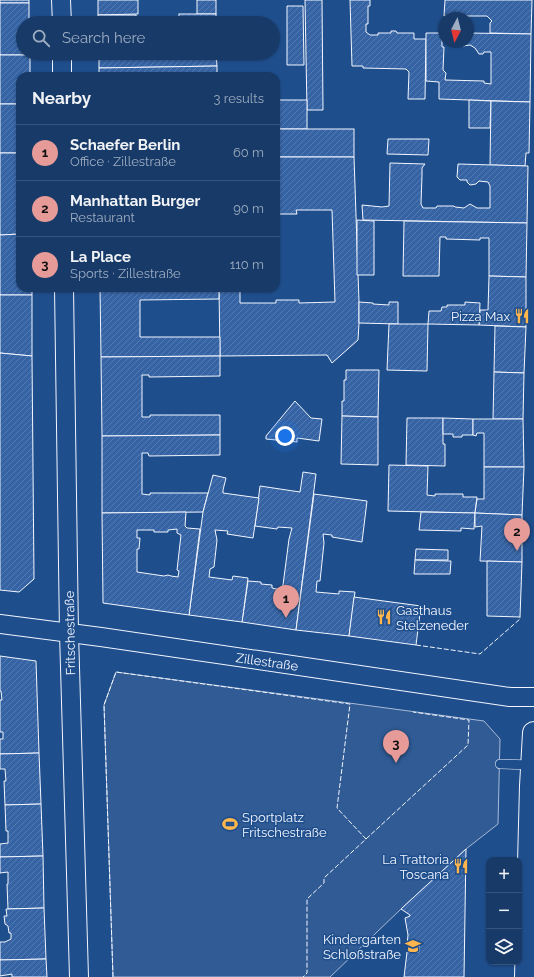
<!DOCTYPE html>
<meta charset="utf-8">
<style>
:root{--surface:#173a69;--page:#244571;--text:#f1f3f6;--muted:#9eadc0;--line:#36547d;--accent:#e69b98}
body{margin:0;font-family:Raleway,sans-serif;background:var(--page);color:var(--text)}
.controls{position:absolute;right:12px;bottom:12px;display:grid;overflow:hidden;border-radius:8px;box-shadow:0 1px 3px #0004}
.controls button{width:36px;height:36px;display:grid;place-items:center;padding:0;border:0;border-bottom:1px solid var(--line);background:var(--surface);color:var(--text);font:20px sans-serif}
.compass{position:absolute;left:438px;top:12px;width:36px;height:36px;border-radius:50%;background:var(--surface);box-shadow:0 1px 3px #0004;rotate:187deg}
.you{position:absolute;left:285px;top:436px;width:14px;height:14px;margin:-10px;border:3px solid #fff;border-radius:50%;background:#1a73e8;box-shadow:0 0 0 6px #1a73e833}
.badge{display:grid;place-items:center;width:26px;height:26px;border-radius:50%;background:var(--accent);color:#111;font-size:13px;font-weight:700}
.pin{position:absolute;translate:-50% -33px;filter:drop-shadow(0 1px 2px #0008)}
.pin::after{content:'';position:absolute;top:21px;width:14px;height:12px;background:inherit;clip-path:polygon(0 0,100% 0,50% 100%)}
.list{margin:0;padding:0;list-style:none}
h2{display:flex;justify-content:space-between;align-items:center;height:52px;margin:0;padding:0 16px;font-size:17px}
h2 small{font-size:13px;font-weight:400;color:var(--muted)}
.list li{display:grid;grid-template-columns:26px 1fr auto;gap:12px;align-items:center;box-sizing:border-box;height:56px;padding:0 16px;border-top:1px solid var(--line)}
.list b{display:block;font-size:15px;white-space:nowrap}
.list p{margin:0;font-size:13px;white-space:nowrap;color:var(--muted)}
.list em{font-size:13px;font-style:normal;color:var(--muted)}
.icon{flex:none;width:22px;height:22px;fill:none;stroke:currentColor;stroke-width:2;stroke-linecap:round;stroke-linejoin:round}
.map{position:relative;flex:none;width:534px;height:977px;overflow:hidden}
.search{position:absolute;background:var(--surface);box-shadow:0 1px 3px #0004;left:16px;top:16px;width:264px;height:44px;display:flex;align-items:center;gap:10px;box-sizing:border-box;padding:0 14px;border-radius:22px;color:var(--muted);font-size:15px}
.panel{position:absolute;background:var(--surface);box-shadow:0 1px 3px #0004;left:16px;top:72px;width:264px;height:220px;border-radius:12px}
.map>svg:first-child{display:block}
</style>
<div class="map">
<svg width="534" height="977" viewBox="0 0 534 977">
<defs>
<pattern id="building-hatch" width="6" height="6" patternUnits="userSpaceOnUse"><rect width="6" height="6" fill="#3563a3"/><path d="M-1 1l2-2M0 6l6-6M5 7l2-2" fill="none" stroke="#537ab1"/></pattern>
</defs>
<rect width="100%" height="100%" fill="#1f4e8c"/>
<path fill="#305b95" stroke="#a8bbd7" d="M116 672 484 721 500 739 498 824 466 849 401 909 330 977H113L104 705Z"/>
<g fill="url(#building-hatch)" stroke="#f2f6ff" fill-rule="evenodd">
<rect x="0" y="0" width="29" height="3"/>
<path d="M98 0H138V14L98 15Z"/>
<rect x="197" y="0" width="19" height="14"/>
<path d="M305 0H322L323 110H307Z"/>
<path d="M350 0H370V6H368V24H366V32L370 35H378V33H391V31H396L397 33H414V39H426L425 99H408L409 72 406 69 363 68V66H352Z"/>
<path d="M445 0H532L531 34 490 33V23L492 21 487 16H444Z"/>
<path d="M0 3H29V23H23V53H30V55H0Z"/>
<path d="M287 6H303L304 65H287Z"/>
<rect x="179" y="14" width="37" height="9"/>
<path d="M98 15H136L137 23H98Z"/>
<path d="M426 33H442V47H444L443 70 446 73 445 80 484 81V83L491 84V52H484L483 54H479L475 48 470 45 463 46V42H468V33L531 34 530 102 439 99V82L426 81Z"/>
<path d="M99 53H216L217 66 99 68Z"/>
<path d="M0 55H30V76H20V104H0Z"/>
<path d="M217 66V76H99V68Z"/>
<rect x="278" y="100" width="29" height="29"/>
<path d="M469 100 491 101 490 128H469Z"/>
<path d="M491 101 530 102 529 153H526L525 166 490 165Z"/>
<rect x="0" y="104" width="20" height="49"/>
<rect x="278" y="129" width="76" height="28"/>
<path d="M388 139H429L428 155 387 154Z"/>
<path d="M0 153H20V234L0 235Z"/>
<path d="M276 157H354L359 302V323L358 340 332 363 327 355 220 356 219 288H240V303H276V300H299V303L335 302 332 210H296L297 214H276Z"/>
<path d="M390 163 425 164 422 168V175L421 204 423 208H436L437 206H454L455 207 464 208 470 204 477 208H490V186L488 182 479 181 476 184 470 185 467 182V180H460L457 177 458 164 528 166 527 223 363 220 362 205 382 207 389 206Z"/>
<path d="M357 220 374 221V275H357Z"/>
<path d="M404 221 527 223 526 277 489 276V238H480V240L446 239V237H440L439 276H403Z"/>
<path d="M20 234V288H32V295H0V235Z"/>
<path d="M489 276 526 277V327L479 325 480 310H488Z"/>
<path d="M100 288H219V299L140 300V337H220V356L101 357Z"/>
<path d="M0 295H32V356L0 353Z"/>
<path d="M359 302 373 303V304L389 305V302H398V324L359 323Z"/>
<path d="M465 302 480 303 479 325 428 324 429 311H441L442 307H447V305H465Z"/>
<path d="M389 324H428L427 371 387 370Z"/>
<path d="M495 326 526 327 524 373 494 372Z"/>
<path d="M0 353 32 356 34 579 19 592 0 590Z"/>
<path d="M220 356V376L149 377V375H142V417H150V415H220V435L102 436 101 357Z"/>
<path d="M346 370H379L378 417 342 416V401H344V380H346Z"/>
<path d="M494 372 524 373 523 419H493Z"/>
<path d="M295 401 311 418 322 419 319 441 297 438V442L266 439V436Z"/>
<path d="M342 416 378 417V465L341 464Z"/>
<path d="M407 418H443V444H445V466L406 465Z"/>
<path d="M443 418 473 419V435H462V437H453V434H443Z"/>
<path d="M473 419H523L524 467H484V433H477L476 436 473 435Z"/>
<path d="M220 435V455L149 456 148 453H142V494L150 495V493H208L203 512 102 513V436Z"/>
<path d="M389 465 428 466 427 495 435 496V494H463V497H477L475 513 388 511Z"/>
<path d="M484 467H524L522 515 475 513 477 499H484Z"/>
<path d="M303 472 316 474 296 630 242 622 248 581 261 582V584L272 585V588L281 590 283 585 289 539 292 528 278 527 277 529 255 526 260 486 300 492Z"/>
<path d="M213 475 226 478 223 490V493L259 498 253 538 227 534 228 531 215 530 217 540 214 567 210 569 209 577 232 580 233 576 248 578 242 622 189 615 203 512Z"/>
<path d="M314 494 367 501 362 542 332 537V535L323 534 324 543 320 581H317L316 592 339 594V591L355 592 349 636 296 630Z"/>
<path d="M186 512 185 526 187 528 200 529 189 615 103 603 102 513ZM177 529V533L181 535 177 570 179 571 178 577 171 576 168 575 164 576 137 572V549H139L140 538H137V530H154V532H168V530Z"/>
<path d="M421 512 475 513 474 529 461 528V531L419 530Z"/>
<path d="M475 513 522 515V562L480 561 482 526 475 527Z"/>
<path d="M416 549 448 550V560H415Z"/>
<path d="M415 560 451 561 450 574H414Z"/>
<path d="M487 561 522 562 520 617 487 616Z"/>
<path d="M354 597 421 606 416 645 349 636Z"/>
<path d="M0 656 36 661 39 753 0 754V739H3V732H0V700H2L1 691H0Z"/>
<path d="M39 753 41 804 5 805 4 781H6L5 769H0V754Z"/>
<path d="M41 804 43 856 0 857V844L8 843V831H6L5 805Z"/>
<path d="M466 849 464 977H404L407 952H419V946L407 945 408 935 405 918 410 916V915L401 909Z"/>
<path d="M43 856 44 908 8 909 7 884H8V872L0 873V857Z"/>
<path d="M44 908 46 959 0 960V942H5L11 939V933H9L8 926 5 924 4 916H7L6 909Z"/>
<path d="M46 959 47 977H12V974L0 976V960Z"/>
</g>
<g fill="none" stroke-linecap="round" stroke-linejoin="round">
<defs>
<path id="lane" d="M500 764 532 765"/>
<g id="street">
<path d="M61 0 62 23"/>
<path d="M62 53V76"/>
<path d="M64 288 69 633 79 977"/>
<path d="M0 624 101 637 510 697H534"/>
</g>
<path id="secondary" d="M526 977 531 786 534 733"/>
</defs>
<use href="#lane" stroke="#f2f6ff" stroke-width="10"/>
<use href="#street" stroke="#f2f6ff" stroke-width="20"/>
<use href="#secondary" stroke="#f2f6ff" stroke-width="24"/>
<use href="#lane" stroke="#1f4e8c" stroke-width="9"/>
<use href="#street" stroke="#1f4e8c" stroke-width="18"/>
<use href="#secondary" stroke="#1f4e8c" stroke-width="22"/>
<g stroke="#f2f6ff" stroke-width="1" stroke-dasharray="5 2" stroke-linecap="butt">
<path d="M416 645 480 654 520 619V617"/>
<path d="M366 839 468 745 469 720 413 712"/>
<path d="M113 977 104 705 116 672 350 704 337 808 366 839 324 878V883L307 899V973L303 977"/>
</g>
</g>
<defs>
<symbol id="restaurant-bare" viewBox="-9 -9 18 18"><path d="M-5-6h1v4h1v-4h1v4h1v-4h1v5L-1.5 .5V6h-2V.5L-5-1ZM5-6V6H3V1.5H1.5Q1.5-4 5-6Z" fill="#ffb74d" stroke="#1f4e8c" stroke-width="2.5" paint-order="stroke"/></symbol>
<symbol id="stadium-bare" viewBox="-9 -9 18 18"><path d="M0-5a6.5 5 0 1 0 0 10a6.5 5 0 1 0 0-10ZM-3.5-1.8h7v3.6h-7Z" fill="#ffb74d" stroke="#1f4e8c" stroke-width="2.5" paint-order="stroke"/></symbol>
<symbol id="school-bare" viewBox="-9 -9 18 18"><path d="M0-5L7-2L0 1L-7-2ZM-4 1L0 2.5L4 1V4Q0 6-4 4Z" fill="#ffb74d" stroke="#1f4e8c" stroke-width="2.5" paint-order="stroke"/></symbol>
</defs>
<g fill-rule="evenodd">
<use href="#restaurant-bare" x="511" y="305" width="22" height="22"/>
<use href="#restaurant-bare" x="373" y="606" width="22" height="22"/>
<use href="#stadium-bare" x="219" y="813" width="22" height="22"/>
<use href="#restaurant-bare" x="450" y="855" width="22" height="22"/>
<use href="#school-bare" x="402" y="935" width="22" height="22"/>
</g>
<g text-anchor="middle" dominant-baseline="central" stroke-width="3" stroke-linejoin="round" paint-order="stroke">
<g font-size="13" fill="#f2f6ff" stroke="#1f4e8c" text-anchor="end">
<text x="510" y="316">Pizza Max</text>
<text x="396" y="610" text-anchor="start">Gasthaus<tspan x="396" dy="15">Stelzeneder</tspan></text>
<text x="242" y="817" text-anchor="start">Sportplatz<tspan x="242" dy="15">Fritschestraße</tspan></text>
<text x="449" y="859">La Trattoria<tspan x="449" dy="15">Toscana</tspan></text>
<text x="401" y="939">Kindergarten<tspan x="401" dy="15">Schloßstraße</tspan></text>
</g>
<g font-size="13" fill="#f2f6ff" stroke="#1f4e8c">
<text transform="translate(70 633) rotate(-91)">Fritschestraße</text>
<text transform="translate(267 662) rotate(8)">Zillestraße</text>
</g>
</g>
</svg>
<div class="controls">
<button>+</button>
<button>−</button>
<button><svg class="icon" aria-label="layers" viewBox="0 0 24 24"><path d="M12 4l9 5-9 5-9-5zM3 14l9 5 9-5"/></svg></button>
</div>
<svg class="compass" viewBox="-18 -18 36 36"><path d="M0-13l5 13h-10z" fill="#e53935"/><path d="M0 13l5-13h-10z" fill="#9eadc0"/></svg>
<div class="you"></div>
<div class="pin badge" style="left:286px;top:618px">1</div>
<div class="pin badge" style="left:517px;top:551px">2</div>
<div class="pin badge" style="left:396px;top:763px">3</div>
<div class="search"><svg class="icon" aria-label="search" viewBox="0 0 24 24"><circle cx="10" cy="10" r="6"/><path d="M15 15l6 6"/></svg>Search here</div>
<section class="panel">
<h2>Nearby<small>3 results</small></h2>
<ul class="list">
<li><span class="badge">1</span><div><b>Schaefer Berlin</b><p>Office · Zillestraße</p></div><em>60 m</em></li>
<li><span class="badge">2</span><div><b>Manhattan Burger</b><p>Restaurant</p></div><em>90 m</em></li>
<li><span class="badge">3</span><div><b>La Place</b><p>Sports · Zillestraße</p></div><em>110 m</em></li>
</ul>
</section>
</div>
